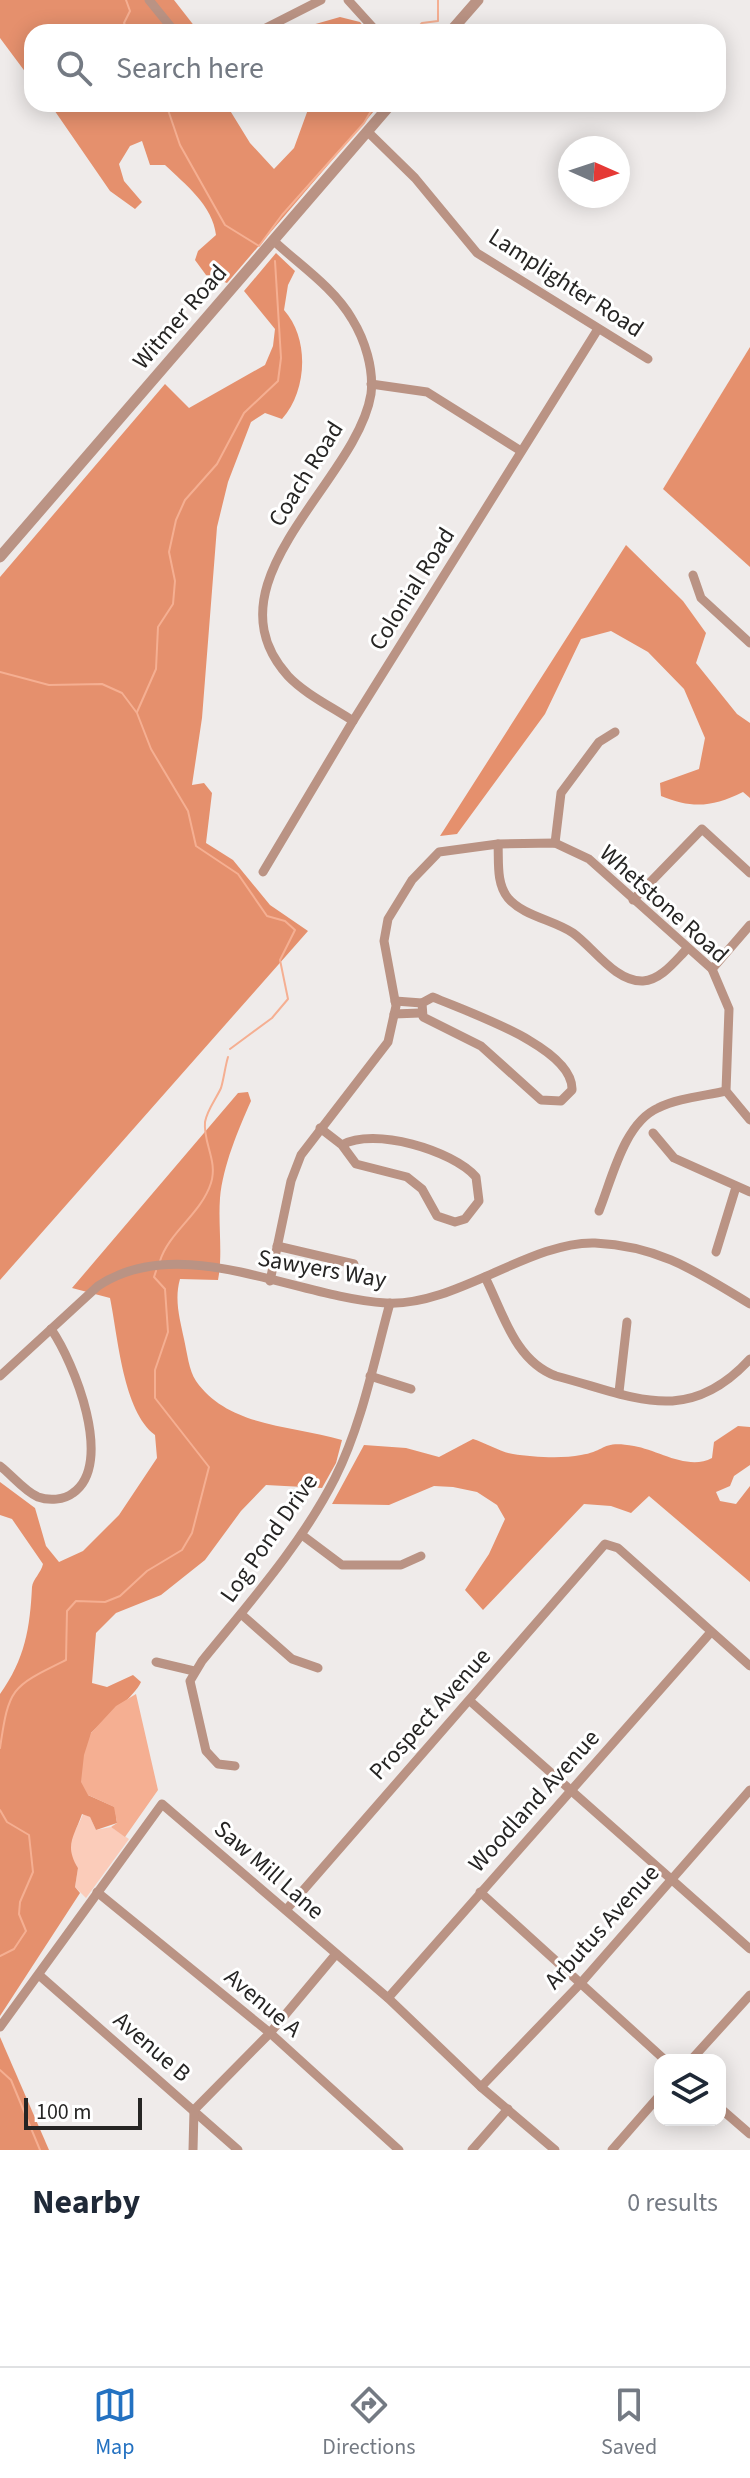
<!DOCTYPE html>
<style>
:root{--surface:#fff;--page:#f2f2f3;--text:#1f2937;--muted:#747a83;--line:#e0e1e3;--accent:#2371c1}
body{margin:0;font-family:"Source Sans 3",sans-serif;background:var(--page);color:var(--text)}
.controls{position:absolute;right:24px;bottom:24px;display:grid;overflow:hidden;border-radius:16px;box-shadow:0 4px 20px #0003}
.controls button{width:72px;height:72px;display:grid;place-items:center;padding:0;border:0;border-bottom:2px solid var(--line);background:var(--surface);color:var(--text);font:40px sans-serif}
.compass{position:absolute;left:558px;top:136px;width:72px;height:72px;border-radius:50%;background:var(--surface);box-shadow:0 4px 20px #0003;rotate:93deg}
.scale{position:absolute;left:24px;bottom:20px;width:118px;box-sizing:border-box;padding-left:8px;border:4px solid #262524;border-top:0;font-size:22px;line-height:28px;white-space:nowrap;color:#262524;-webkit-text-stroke:6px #fff;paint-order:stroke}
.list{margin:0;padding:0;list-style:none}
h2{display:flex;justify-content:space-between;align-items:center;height:104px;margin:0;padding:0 32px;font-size:34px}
h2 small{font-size:26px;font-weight:400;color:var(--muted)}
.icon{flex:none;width:44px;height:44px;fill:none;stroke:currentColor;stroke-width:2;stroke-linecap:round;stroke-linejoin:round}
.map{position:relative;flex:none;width:750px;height:2150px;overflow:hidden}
.search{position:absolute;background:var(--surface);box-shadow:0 4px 20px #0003;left:24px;right:24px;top:24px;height:88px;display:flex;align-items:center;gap:20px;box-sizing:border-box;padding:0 28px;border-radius:24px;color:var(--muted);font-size:30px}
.sheet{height:216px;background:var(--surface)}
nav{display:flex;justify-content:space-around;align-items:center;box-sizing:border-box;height:112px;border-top:2px solid var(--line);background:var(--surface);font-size:22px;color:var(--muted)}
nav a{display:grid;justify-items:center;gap:4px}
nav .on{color:var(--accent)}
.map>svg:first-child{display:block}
</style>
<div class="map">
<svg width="750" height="2150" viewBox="0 0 750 2150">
<rect width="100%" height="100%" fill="#efebea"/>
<path fill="#fbccba" d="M83 1814 90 1817 96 1830 111 1827 129 1839 86 1898 75 1887 78 1868C62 1843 73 1839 83 1814Z"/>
<g fill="#e5906d">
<path d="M0 0H174L199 32H32V81L0 38Z"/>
<path d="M340 17 360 22 368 32 291 31Z"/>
<path d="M50 104H226L250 143 274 169 294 148 310 104H380L227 283 206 275 195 260 198 251 216 235C213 206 185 184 165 165H150L142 141 130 146 119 164 124 181 142 202 135 209 110 191Z"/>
<path d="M276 253 295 271 288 285 284 310C310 339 307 391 282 419L265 413 251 422 228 482 217 527 202 718 192 785 204 783 212 793 206 843 233 860 270 905 308 931 0 1280V577L165 384 189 408 265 365 273 346 275 329 244 291Z"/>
<path d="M750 347V567L663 489Z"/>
<path d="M626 545 683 601 706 633 696 663 737 714 750 723V798L743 792C712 807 693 809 661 796L660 783 699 769 705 738 684 689 648 652 611 631 581 639 545 714 457 834 440 836Z"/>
<path d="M248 1092 251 1101C238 1130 223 1166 220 1198 218 1226 223 1254 218 1280L180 1279C174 1300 180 1319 184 1339 187 1352 189 1371 196 1381 229 1428 293 1425 342 1440L336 1463 322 1488 266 1485 241 1511 205 1560 161 1595 116 1613 96 1633 92 1683 107 1687 133 1675 141 1682C135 1696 104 1720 91 1733L88 1795 115 1807 117 1823 96 1830 90 1817 82 1814C74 1837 64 1845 78 1868L75 1887 80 1893 0 2016V1694C25 1659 30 1628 32 1587 33 1579 41 1573 43 1564L12 1519 0 1515V1482L35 1508 46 1546 59 1562 83 1551 119 1515 157 1458 155 1435C123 1411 118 1337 110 1298L72 1288 238 1093Z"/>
<path d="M738 1426 750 1427V1465L734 1476 730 1486 716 1492 720 1501 736 1504 750 1486V1582L649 1496 631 1513 611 1506 584 1504 483 1610 465 1590 489 1554 505 1519 497 1505 477 1492 453 1487 434 1486 389 1505 332 1504 364 1445 406 1448 439 1457 473 1439C486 1443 500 1452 513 1454 532 1457 562 1459 581 1455 607 1451 601 1440 634 1446 658 1450 688 1471 712 1458L714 1442Z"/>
<path d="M0 2037 49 2150H0Z"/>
</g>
<path fill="#f5af92" d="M136 1694 158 1790 125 1837 111 1827 117 1823 114 1807 88 1795 81 1782 84 1755 91 1733 116 1706Z"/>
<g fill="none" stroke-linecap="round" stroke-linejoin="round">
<g stroke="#f5af92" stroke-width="2">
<path d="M126 0 130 11 124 23 129 32"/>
<path d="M414 32 422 23 438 21V0"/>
<path d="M166 104 180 145 225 225 259 246 282 215 364 123 375 104"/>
<path d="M0 672 49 685 102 684 122 693 137 713 151 749 188 811 196 846 238 874 267 916 285 921 295 930 280 960 288 999 272 1018 230 1049"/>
<path d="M137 712 156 669 158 627 173 604 175 581 169 552 176 520 185 500 217 464 244 413 278 381 281 358 275 261"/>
<path d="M160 1261C169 1232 201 1214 211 1183 218 1161 203 1143 205 1122 207 1110 216 1099 221 1088 224 1078 225 1067 228 1057"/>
<path d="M0 1748C9 1687 11 1687 66 1660L67 1611 76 1601 105 1602 120 1596 147 1571 182 1550 192 1533 209 1467 155 1398V1370L168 1332 165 1289 154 1277 156 1271"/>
<path d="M0 1810 7 1822 29 1835 33 1872 20 1902 19 1914 26 1931 14 1949 0 1956"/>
<path d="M0 2070 11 2080 40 2150"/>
</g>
<g stroke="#ba9384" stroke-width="9">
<path d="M149 0 175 32"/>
<path d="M348 0 377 32"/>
<path d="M258 32 321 0"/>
<path d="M368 132 415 178 477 253 648 359"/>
<path d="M275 242C301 266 334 288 352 319 365 340 374 369 371 394 357 482 203 582 288 676 305 694 332 707 353 721"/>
<path d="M371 384 427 392 521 451"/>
<path d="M693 575 701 598 750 643"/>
<path d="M555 843 561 793 599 742 615 732"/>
<path d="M498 844C499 862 496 883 508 898 523 916 554 920 573 933 594 948 615 982 643 981 661 980 675 961 687 949"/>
<path d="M263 872 353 721 598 329"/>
<path d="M633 900 702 829 750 873"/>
<path d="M712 969 750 925"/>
<path d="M433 997C467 1012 574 1047 572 1090L561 1101 541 1100 481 1046 423 1017 422 1003Z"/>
<path d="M395 1001 422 1003"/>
<path d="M394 1014 420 1013"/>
<path d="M320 1128 342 1145 356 1164 407 1177 422 1189 437 1216 455 1222 465 1219 479 1201 476 1177C452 1150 374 1127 342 1145"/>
<path d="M653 1133 674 1158 750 1192"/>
<path d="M599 1211C612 1179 624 1123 658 1108 678 1098 704 1096 726 1091"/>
<path d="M277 1246 354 1264"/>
<path d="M716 1252 736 1187"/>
<path d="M485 1277C503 1313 515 1361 556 1376 633 1396 687 1428 750 1359"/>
<path d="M270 1281 291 1181 301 1155 388 1042 396 1006 384 941 388 919 412 880 439 852 498 844 555 843 589 859 712 969 729 1009 726 1091 750 1120"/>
<path d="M0 1376 98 1286C181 1231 294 1297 386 1303 455 1307 530 1241 595 1243 660 1246 697 1272 750 1304"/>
<path d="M370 1376 411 1389"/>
<path d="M619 1392 627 1322"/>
<path d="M0 1466C12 1475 24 1491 38 1497 49 1501 64 1500 73 1493 115 1464 74 1362 51 1329"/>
<path d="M302 1535 342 1565H401L421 1556"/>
<path d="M241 1614 292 1659 318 1668"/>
<path d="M156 1662 194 1671"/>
<path d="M470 1701 750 1949"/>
<path d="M235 1766 218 1764 206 1751 190 1681 202 1661C249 1603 301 1545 335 1478 362 1424 374 1361 390 1303"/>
<path d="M97 1892 270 2033 399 2150"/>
<path d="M480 1892 665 2060"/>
<path d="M286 1910 605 1544 618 1548 750 1666"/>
<path d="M39 1975 238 2150"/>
<path d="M388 1998 711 1632"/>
<path d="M0 2027 162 1804 388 1998 481 2087 555 2150"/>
<path d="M691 2060 750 1995"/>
<path d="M481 2087 580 1984 750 1790"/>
<path d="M720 2108 750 2134"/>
<path d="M193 2150 194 2110 270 2033 336 1954"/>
<path d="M472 2150 508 2109"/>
<path d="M612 2150 660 2095"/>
</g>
<g stroke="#ba9384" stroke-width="11">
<path d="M450 32 478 0"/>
<path d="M0 557 391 104"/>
</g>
</g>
<g text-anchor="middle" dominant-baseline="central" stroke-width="6" stroke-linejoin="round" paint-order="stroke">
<g font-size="24" fill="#262524" stroke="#fff">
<text transform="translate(566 283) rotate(33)">Lamplighter Road</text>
<text transform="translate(180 317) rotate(-49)">Witmer Road</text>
<text transform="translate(306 474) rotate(-58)">Coach Road</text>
<text transform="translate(412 589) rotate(-58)">Colonial Road</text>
<text transform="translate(664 904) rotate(42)">Whetstone Road</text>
<text transform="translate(322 1269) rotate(10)">Sawyers Way</text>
<text transform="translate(269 1538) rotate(-55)">Log Pond Drive</text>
<text transform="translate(430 1714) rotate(-48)">Prospect Avenue</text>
<text transform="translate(534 1801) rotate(-48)">Woodland Avenue</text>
<text transform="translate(269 1870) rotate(41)">Saw Mill Lane</text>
<text transform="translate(602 1927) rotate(-48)">Arbutus Avenue</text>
<text transform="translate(263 2003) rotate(40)">Avenue A</text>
<text transform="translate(152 2047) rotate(41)">Avenue B</text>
</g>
</g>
</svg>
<div class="controls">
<button><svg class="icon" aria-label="layers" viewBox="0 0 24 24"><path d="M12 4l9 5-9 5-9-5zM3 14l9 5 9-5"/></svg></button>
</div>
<svg class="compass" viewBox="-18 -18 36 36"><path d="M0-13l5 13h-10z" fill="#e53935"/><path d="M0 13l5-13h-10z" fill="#747a83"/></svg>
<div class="scale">100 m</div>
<div class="search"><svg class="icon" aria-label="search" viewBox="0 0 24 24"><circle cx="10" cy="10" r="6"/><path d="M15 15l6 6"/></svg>Search here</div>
</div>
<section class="sheet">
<h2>Nearby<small>0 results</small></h2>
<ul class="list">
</ul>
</section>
<nav>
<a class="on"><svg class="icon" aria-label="map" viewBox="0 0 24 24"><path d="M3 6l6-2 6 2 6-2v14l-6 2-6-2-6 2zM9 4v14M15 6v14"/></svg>Map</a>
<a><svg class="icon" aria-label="directions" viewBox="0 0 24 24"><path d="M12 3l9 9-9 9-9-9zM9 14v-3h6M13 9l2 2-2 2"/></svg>Directions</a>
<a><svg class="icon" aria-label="saved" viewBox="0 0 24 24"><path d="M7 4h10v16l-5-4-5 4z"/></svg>Saved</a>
</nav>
